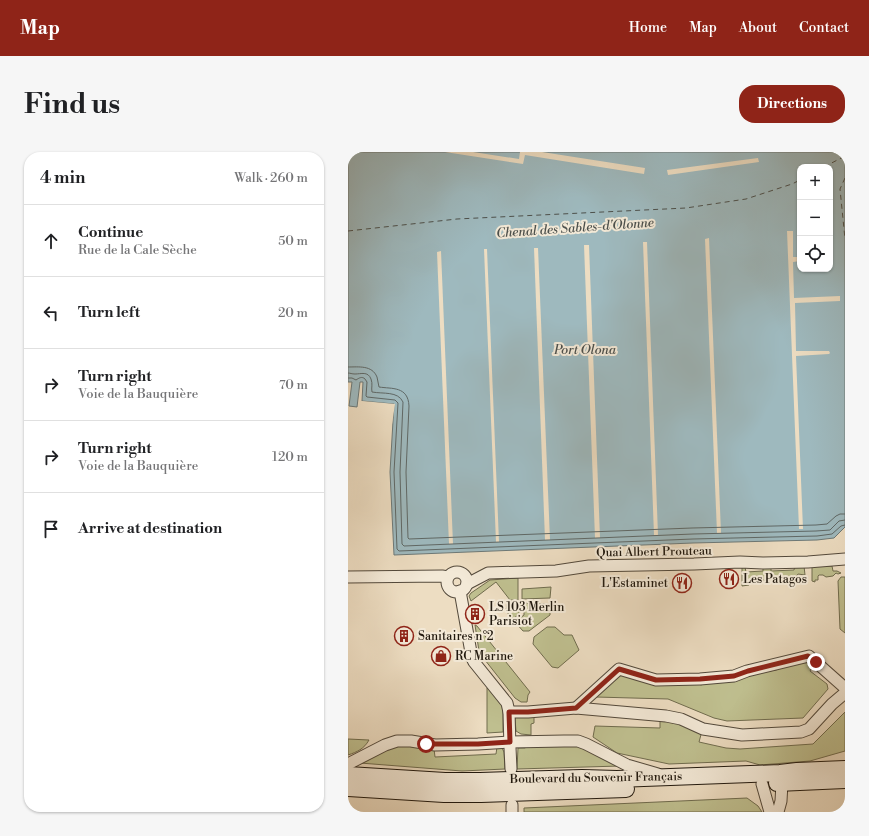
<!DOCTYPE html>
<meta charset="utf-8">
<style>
:root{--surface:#fff;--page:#f6f6f6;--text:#202124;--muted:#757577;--line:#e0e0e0;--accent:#8f2418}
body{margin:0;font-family:"Libre Bodoni",serif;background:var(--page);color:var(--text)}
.controls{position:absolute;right:12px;top:12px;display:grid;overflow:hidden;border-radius:8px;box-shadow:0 1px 3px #0004}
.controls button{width:36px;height:36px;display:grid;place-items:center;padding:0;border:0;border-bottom:1px solid var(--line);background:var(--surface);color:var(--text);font:20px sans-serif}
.stop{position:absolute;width:12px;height:12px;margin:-9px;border:3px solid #8f2418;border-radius:50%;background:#fff}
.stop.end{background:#8f2418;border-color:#fff;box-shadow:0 1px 4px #0008}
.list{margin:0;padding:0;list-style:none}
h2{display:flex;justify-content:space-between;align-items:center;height:52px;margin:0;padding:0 16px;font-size:17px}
h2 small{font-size:13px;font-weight:400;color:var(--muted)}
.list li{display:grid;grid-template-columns:26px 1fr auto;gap:12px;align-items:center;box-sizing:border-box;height:72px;padding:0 16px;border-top:1px solid var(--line)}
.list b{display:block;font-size:15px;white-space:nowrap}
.list p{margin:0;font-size:13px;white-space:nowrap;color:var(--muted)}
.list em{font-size:13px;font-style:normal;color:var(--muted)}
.icon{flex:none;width:22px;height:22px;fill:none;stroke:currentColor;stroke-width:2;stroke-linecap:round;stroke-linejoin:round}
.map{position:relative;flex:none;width:497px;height:660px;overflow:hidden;border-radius:16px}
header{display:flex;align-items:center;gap:24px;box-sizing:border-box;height:56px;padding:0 20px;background:var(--accent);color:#fff}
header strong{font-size:19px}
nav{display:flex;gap:22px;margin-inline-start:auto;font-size:14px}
.intro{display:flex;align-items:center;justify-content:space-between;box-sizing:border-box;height:96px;padding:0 24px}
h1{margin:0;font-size:28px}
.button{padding:10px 18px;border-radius:16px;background:var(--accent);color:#fff;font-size:14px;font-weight:700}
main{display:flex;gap:24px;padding:0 24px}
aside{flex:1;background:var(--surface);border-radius:16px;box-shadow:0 1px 3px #0004}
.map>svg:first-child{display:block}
</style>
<header>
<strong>Map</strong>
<nav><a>Home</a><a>Map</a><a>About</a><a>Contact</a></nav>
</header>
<div class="intro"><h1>Find us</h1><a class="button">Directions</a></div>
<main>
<aside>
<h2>4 min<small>Walk · 260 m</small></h2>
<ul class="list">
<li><svg class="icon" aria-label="ahead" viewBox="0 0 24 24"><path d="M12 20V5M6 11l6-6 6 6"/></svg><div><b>Continue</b><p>Rue de la Cale Sèche</p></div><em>50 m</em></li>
<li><svg class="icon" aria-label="left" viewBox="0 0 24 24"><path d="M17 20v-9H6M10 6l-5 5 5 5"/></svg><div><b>Turn left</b></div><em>20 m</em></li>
<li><svg class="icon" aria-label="right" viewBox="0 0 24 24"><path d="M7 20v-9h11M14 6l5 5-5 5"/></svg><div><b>Turn right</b><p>Voie de la Bauquière</p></div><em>70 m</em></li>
<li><svg class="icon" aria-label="right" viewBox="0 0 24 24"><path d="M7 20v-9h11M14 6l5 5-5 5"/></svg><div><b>Turn right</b><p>Voie de la Bauquière</p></div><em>120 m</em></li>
<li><svg class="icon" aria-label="arrive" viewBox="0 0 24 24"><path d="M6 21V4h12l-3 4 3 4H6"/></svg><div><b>Arrive at destination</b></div></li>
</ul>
</aside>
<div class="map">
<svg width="497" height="660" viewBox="0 0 497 660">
<rect width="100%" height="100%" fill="#edddc2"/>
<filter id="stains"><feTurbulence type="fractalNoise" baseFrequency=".005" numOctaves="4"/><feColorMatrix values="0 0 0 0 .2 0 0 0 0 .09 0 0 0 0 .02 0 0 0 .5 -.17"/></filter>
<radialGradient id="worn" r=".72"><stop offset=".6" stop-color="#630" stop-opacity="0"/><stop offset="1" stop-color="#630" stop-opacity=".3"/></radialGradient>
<g fill="#bfbf8f" stroke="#706c4e">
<path d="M447 414H456L457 423 450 422 447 426 421 427V430H416V428L410 427V428H407V430H401V433L394 434V415H397L398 420 415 419V415H423V419L446 418Z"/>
<path d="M464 414H484L485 419H489L493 421 490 422 488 421 485 424 478 425 475 423H471L470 424V428H467V430L464 429Z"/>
<path d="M493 425H497V481L492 477 490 429Z"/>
<path d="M170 426V448H162L148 430 123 449 121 444 123 441 142 428Z"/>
<path d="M203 435 202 446 174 447V437Z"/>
<path d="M176 451 202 452V463L181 479H175L167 470 176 463Z"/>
<path d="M159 452H171V462L165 467 158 459Z"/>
<path d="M127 473 129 474 182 540 180 543 179 550H173L167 546 133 503 131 499Z"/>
<path d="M199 475H207L216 483H224L231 498 210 516 204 515 185 492 186 485Z"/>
<path d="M459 508 466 512 462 519 479 532 480 537 455 566 379 569 366 566 320 547 248 545 272 522 349 531 353 533 358 531 415 520 428 518 446 510Z"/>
<path d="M139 536H142L154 551 155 558V580L139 581Z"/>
<path d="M497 560V599L462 609 412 613 398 609 321 612 269 601 245 585 247 574 312 576V568L327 570 354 579 351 590 378 596 392 597 465 592Z"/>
<path d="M186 563V571L183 572V583L173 582 168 579 167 567 168 565Z"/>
<path d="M0 587 21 588C16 597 9 600 0 603Z"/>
<path d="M49 593 86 597 87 605 148 602 149 595 154 596 156 600 157 617 114 619 12 611 42 596Z"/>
<path d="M181 593 233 594 272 614 169 617 170 596H177Z"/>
<path d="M399 646 410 654 414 660H176V656Z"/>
</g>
<path fill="#9eb9be" stroke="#6c7978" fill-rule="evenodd" d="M0 0H497V375L486 386 469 388 345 391 46 403 42 320 46 252 14 249 15 230H12L9 255 1 254 4 230H0ZM452 15H482V117H452Z"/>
<g fill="#edddc2">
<path d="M97 0H125L171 7 172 0H194L297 16 296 22 177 3 175 12Z"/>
<path d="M410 6 411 10 320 23 319 18Z"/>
<path d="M439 79H445V105H452V109L445 110 446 146 492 144V149L447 151 448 199H481L482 201 481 202 448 204 455 377H451Z"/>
<path d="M361 86 373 381H369L357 87Z"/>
<path d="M295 90H299L310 383H306Z"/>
<path d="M236 93H241L252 386H247Z"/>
<path d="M186 96H190L202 388H197Z"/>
<path d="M136 97H139L151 390H148Z"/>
<path d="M93 99 105 392H101L89 100Z"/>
<path d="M14 249 47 252 42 286 44 254 14 251Z"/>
</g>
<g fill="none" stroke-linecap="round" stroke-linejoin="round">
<g stroke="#5f6866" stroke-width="1">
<path d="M0 215C11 215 24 213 29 225 30 228 30 232 31 235 44 237 60 234 61 254L58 320 60 386 61 387 344 376 468 373 479 372 488 364 492 362H497"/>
<path d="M0 221C2 221 4 222 7 222 13 222 20 219 23 227 25 232 23 236 24 240 35 242 50 239 55 250L52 320 54 392 56 394 345 382 468 379 482 378 491 369 497 368"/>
<path d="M0 226H4L8 228C11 226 14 224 17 227L19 230 18 244 19 245 47 248 50 251 46 320 49 397 51 399 345 387 469 384 484 382 493 374 497 373"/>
</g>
<g stroke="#4c504c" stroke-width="1" stroke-dasharray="5 4" stroke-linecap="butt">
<path d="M476 15 497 4"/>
<path d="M497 26 492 37 497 87"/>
<path d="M0 79 109 67 338 56 398 47 444 32 452 28"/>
</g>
<defs>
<g id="minor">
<circle cx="109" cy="430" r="10"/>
<path d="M0 425 94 424 100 425"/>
<path d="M119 432 140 421 208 419 241 414 346 412 392 410 415 411 460 410 497 407"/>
<path d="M112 439 124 506 126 510 159 551 161 560 162 596 163 617"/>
<path d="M228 556 271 517 308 528 352 527 386 524 399 519 461 504 497 536"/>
<path d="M161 560H180L228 556 318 564 333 567 355 577 394 583 453 580 461 577 484 552 497 541"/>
<path d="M0 612 37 593 49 589H63L87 593 130 592 162 590 216 589H230L238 592 279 613 310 622"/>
<path d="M414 632 422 660"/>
<path d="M164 653V660"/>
<path d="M430 660 433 649 434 631"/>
</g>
<g id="secondary">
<path d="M0 623 97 629H132L234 626 269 627 432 621 449 619 497 617"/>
<path d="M429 631 497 628"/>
<path d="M0 636 96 642H133L278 637"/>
</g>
</defs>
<use href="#minor" stroke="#53493b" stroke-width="13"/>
<use href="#secondary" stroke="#20180e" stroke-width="18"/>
<use href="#minor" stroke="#f3e9d7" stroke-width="11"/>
<use href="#secondary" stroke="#f3e9d7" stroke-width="16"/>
</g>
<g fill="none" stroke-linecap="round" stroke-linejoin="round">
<path stroke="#8f2418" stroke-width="5" d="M78 592H130L162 590 161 560H180L228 556 271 517 308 528 352 527 386 524 400 519 460 504 468 510"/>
</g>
<defs>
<symbol id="restaurant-ring" viewBox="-11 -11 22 22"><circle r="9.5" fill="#f3e9d7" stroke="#8f2418" stroke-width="1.5"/><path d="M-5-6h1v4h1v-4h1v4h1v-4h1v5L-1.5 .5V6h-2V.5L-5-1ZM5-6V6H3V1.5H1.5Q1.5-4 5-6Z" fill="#8f2418"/></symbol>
<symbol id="building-ring" viewBox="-11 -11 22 22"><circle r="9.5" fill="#f3e9d7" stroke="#8f2418" stroke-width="1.5"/><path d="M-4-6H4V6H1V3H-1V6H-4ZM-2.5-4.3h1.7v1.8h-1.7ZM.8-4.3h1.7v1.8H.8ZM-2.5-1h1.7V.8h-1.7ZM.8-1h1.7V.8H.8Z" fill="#8f2418"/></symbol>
<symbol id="shop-ring" viewBox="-11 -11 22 22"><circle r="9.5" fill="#f3e9d7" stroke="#8f2418" stroke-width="1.5"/><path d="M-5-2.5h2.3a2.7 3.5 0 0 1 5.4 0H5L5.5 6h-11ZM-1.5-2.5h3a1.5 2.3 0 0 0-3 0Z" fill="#8f2418"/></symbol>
</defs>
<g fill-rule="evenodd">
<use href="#restaurant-ring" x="370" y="416" width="22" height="22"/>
<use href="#restaurant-ring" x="323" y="420" width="22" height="22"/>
<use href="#building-ring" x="116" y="451" width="22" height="22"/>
<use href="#building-ring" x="45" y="473" width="22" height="22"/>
<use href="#shop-ring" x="82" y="493" width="22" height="22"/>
</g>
<g text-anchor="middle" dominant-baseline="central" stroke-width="4" stroke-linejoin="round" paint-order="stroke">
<g font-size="12" fill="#20180e" stroke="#f3e9d7">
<text transform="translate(306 400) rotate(-1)">Quai Albert Prouteau</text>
<text transform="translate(248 626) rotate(-1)">Boulevard du Souvenir Français</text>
</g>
<g font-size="12" fill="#20180e" stroke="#f3e9d7" text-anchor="start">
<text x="395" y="427">Les Patagos</text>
<text x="320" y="431" text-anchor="end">L'Estaminet</text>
<text x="141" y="455">LS 103 Merlin<tspan x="141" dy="14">Parisiot</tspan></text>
<text x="70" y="484">Sanitaires n°2</text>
<text x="107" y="504">RC Marine</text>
</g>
<g font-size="13" font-style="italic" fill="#4c504c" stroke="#f3e9d7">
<text transform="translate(227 76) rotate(-4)">Chenal des Sables-d'Olonne</text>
<text x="237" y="198">Port Olona</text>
</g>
</g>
<rect width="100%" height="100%" filter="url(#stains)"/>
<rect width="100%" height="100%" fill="url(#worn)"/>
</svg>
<div class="controls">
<button>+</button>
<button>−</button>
<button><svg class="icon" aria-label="locate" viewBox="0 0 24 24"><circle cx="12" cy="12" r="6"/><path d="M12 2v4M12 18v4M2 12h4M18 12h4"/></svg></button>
</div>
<div class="stop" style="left:78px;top:592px"></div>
<div class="stop end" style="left:468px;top:510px"></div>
</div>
</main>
